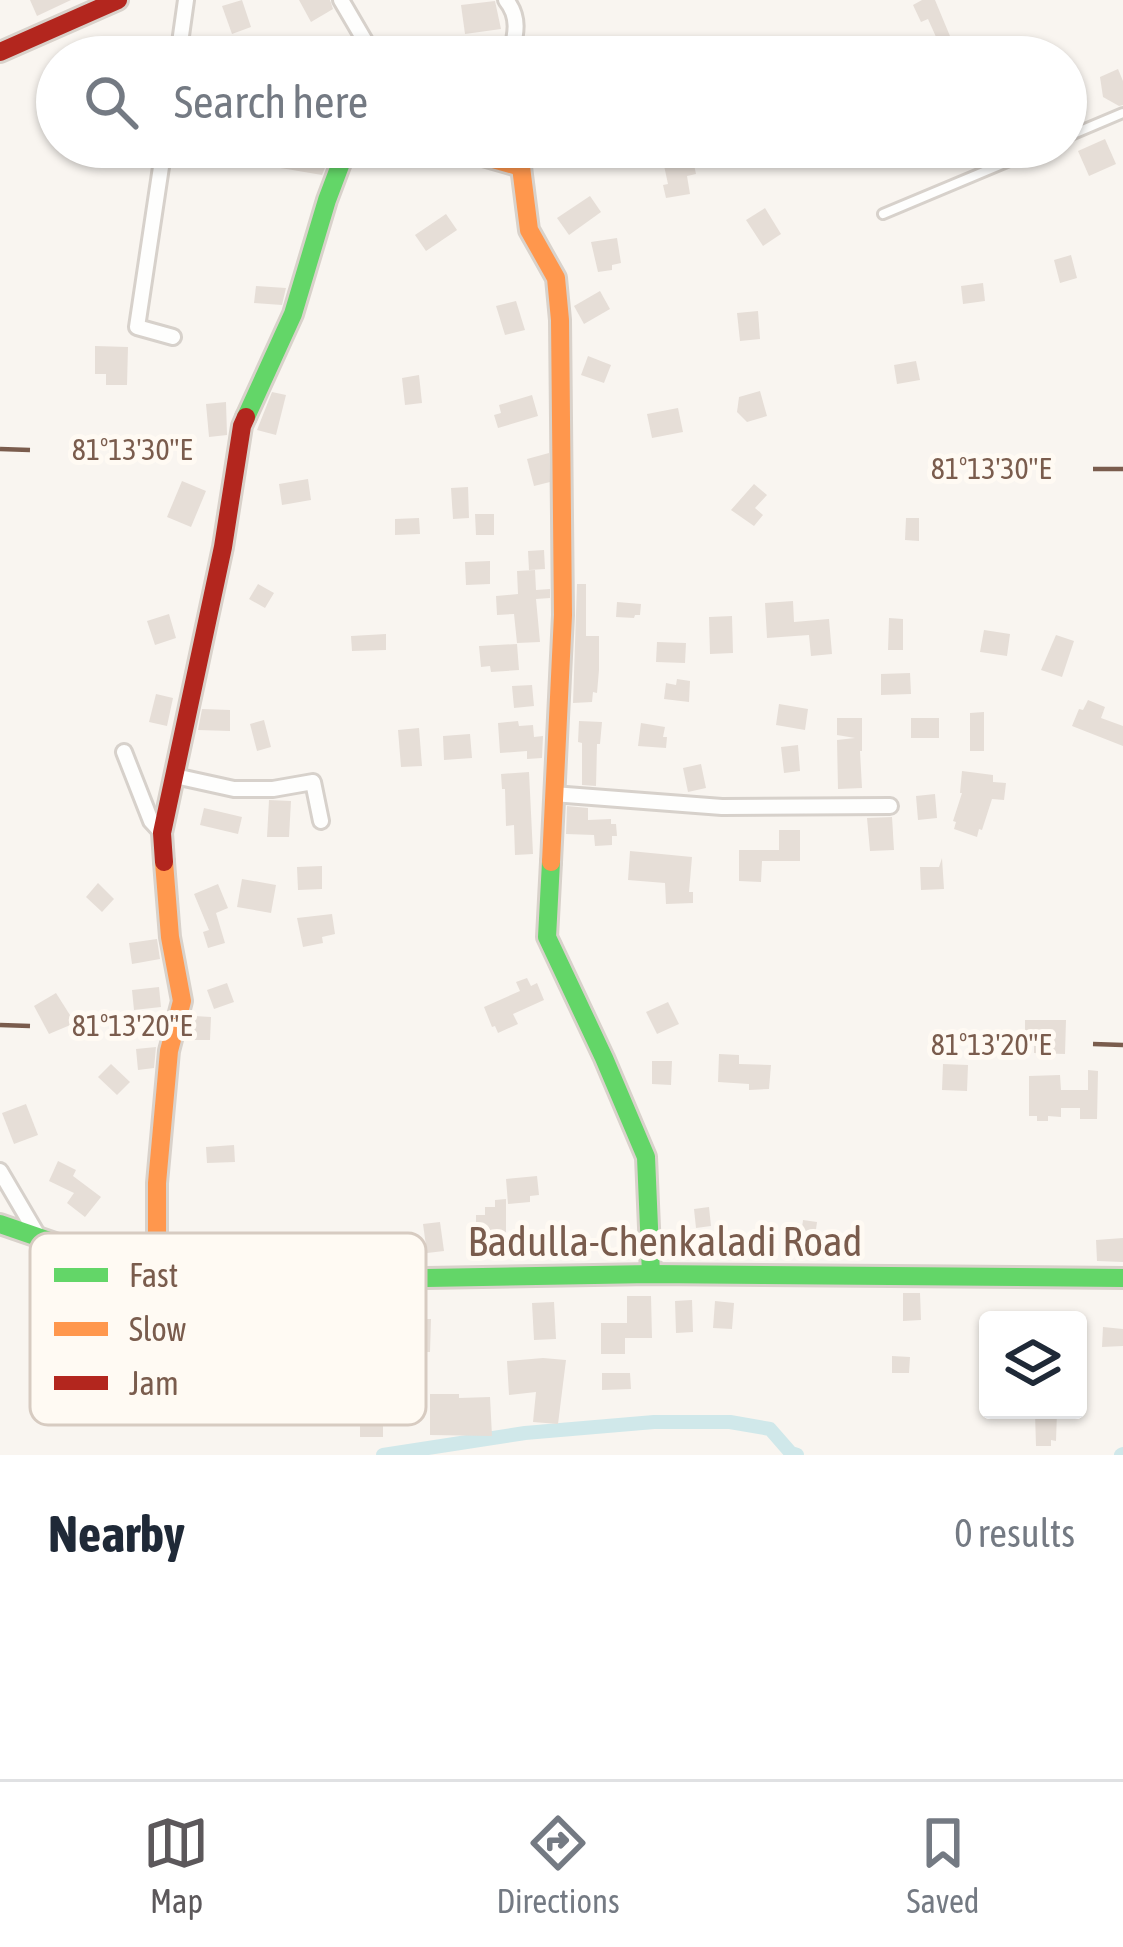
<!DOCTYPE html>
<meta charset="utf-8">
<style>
:root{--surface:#fff;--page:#f2f2f3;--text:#1f2937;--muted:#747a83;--line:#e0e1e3;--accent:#5c585b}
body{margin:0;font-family:"Asap Condensed",sans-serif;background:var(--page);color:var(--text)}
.controls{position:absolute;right:36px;bottom:36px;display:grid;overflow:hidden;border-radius:12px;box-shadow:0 3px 9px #0004}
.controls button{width:108px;height:108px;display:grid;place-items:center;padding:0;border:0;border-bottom:3px solid var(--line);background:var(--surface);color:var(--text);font:60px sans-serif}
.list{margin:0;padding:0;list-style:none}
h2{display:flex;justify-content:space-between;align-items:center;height:156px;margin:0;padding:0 48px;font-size:51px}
h2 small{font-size:39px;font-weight:400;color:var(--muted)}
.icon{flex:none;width:66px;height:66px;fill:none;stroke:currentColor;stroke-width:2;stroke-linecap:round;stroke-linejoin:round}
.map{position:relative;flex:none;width:1123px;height:1455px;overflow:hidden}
.search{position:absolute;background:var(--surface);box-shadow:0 3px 9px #0004;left:36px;right:36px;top:36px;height:132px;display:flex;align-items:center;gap:30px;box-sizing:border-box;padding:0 42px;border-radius:66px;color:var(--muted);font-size:45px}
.sheet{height:324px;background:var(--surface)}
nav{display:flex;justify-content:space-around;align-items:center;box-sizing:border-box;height:168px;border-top:3px solid var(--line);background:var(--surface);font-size:33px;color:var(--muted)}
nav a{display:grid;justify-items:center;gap:6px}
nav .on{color:var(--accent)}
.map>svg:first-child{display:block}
</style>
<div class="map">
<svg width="1123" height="1455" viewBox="0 0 1123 1455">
<rect width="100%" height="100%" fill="#f9f5f0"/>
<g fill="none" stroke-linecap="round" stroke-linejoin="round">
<g stroke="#d0e8ea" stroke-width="14">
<path d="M383 1455 525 1433 654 1422H730L770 1429 791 1453 797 1455"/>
<path d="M1121 1455 1123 1454"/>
</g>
</g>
<g fill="#e6ded7">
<path d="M30 0H71L37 16Z"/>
<path d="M242 0 251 27 232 34 222 6Z"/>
<path d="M299 0H330L333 9 311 22Z"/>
<path d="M922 0H935L957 53 945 57 928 19 921 22 913 5Z"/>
<path d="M495 1 501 29 465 34 461 5Z"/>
<path d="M1118 69 1123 81V105L1119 106 1103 97 1100 77Z"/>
<path d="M1105 139 1116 164 1089 176 1078 151Z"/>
<path d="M242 147H265L329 158 322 175 239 161Z"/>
<path d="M692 155 696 174 687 176 690 194 666 198 663 185 668 184 663 161Z"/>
<path d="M590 196 601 212 569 235 557 218Z"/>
<path d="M765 208 781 234 763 246 746 220Z"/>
<path d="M446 214 457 230 426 251 415 235Z"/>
<path d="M617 238 621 263 612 265V270L598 272 591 242Z"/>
<path d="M1071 255 1077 278 1060 283 1054 260Z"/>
<path d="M983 283 985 301 963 304 961 286Z"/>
<path d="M256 286 286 288 282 305 254 303Z"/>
<path d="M600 291 610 309 584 324 574 306Z"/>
<path d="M516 301 525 330 505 335 496 306Z"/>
<path d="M758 311 760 339 740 341 737 313Z"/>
<path d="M95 346 128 347 127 385H106V374H95Z"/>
<path d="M588 356 611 365 604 383 581 375Z"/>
<path d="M916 361 920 380 897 384 894 365Z"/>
<path d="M419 375 422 403 405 405 402 378Z"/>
<path d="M760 391 767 416 747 422 737 412 739 397Z"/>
<path d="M272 392 286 395 276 435 257 430Z"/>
<path d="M532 395 538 416 498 428 494 415 501 413 499 405Z"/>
<path d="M226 402 227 435 209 437 206 404Z"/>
<path d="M678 408 683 432 652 438 647 414Z"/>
<path d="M549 453 550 482 534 486 527 459Z"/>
<path d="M308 479 311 500 282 505 279 484Z"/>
<path d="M182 481 206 491 191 527 167 517Z"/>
<path d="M754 484 767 495 755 508 763 515 754 526 731 510Z"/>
<path d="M468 487 469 518 453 519 451 488Z"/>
<path d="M475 514H494V535H476Z"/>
<path d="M419 518 420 534 395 535V519Z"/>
<path d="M906 518H919V541L905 540Z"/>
<path d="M544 550 545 569 529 570 528 551Z"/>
<path d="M490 561V584L466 585 465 562Z"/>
<path d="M535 570 536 590 550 589V598L536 599 540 642 517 643 514 614 497 615 496 596 518 594 517 571Z"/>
<path d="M258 584 274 593 265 608 249 599Z"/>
<path d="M577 584H586V636H599V670L597 693 593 692 592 702 573 703Z"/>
<path d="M793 601 794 622 829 619 832 654 811 656 809 635 767 638 765 603Z"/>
<path d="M617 602 641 604 640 615H635L634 618 616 617Z"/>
<path d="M169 614 176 638 155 645 147 621Z"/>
<path d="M732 616 733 653 710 654 709 617Z"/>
<path d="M889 618 903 619V650H888Z"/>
<path d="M984 630 1010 634 1007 656 980 652Z"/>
<path d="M386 634V650L352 651 351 636Z"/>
<path d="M1056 635 1074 641 1062 677 1041 670Z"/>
<path d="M657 642 686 643 685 663 656 662Z"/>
<path d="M517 644 519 670 491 672 490 666 481 667 479 646Z"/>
<path d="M910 673 911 694 881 695V674Z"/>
<path d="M677 679 690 681 689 702 664 699 666 683 676 685Z"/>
<path d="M532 685 534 706 514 708 512 686Z"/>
<path d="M156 694 173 698 167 726 149 722Z"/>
<path d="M1088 700 1105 707 1101 718 1123 726V746L1072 726 1079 709 1083 710Z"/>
<path d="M779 704 808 709 805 730 776 725Z"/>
<path d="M202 709 230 710V731L198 730Z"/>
<path d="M984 712V751H970V713Z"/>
<path d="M837 718H862V751H860L862 788 838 789 837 740 855 738 837 735Z"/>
<rect x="911" y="718" width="28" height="20"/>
<path d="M264 720 271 747 257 751 250 724Z"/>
<path d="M518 721 519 726 533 725 534 737 543 736 542 758 527 759V751L500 753 498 723Z"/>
<path d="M579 721 602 722 600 744H597L596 786 582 785V743L578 742Z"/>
<path d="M641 723 665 727 663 737H667L666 748 638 746Z"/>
<path d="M419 728 422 766 401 767 398 730Z"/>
<path d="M470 734 472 758 444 760 443 736Z"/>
<path d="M798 745 800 771 784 773 781 747Z"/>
<path d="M701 764 706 788 688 792 683 768Z"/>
<path d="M962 771 993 775V782L1006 783 1004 800 992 799 982 830 979 829 977 837 954 829 956 822 953 821 962 793H960Z"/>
<path d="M529 772 533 854 515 855 514 825 506 826 505 789H502L501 774Z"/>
<path d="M935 794 937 818 918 820 916 796Z"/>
<path d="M269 800 291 801 289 837H267Z"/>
<path d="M567 806 588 808V820L611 819V824H616L617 836H612V845L595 846 594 835 566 834Z"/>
<path d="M204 808 242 817 238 834 200 825Z"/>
<path d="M892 817 894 850 870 851 867 818Z"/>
<path d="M779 830H800V861H762L761 882 739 881V850H779Z"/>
<path d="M630 851 692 857 689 892H693V903L666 904 665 883 628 880Z"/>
<path d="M942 858 944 889 921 890 920 867H939Z"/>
<path d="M322 866V889L298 890 297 867Z"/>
<path d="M242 879 276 885 271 913 237 907Z"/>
<path d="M98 883 114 899 102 912 86 897Z"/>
<path d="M218 884 228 908 216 913 225 943 208 948 203 932 209 930 194 894Z"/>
<path d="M332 914 335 934 322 937 323 943 303 947 297 918Z"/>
<path d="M157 939 160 959 132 964 129 943Z"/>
<path d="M527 978 531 986 537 983 544 1000 513 1014 518 1024 498 1033 495 1026 492 1027 484 1007 520 991 516 982Z"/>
<path d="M227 983 234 1002 214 1009 207 990Z"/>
<path d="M159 987 161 1007 134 1010 132 990Z"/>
<path d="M56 993 75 1023 49 1034 34 1006Z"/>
<path d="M668 1002 679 1024 657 1034 646 1012Z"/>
<path d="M194 1016 211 1017 210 1040H193Z"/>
<path d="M1025 1020H1066L1065 1054 1034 1053V1032L1025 1031Z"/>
<path d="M156 1047 154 1068 138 1070 136 1049Z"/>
<path d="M719 1054 739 1055V1064L771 1065 769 1089 749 1090V1084L718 1082Z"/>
<path d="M652 1061H672L671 1085 652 1084Z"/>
<path d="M111 1064 130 1082 117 1095 98 1077Z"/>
<path d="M943 1064 968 1065 967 1091 942 1090Z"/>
<path d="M1088 1070 1098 1071 1097 1119H1080V1108H1061V1117L1048 1116V1121H1037V1116H1029V1076L1060 1075 1061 1090H1088Z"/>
<path d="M26 1104 38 1135 14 1144 2 1113Z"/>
<path d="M234 1145 235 1162 207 1163 206 1147Z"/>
<path d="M58 1161 76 1170 73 1176 101 1197 85 1217 67 1203 74 1193 49 1181Z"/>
<path d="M537 1176 539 1195 530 1196V1202L508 1204 506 1179Z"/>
<path d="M506 1199V1237H476V1215H485V1207H495V1200Z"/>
<path d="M709 1207 711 1226 696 1228 694 1209Z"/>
<path d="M803 1220 817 1222 812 1259 798 1257Z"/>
<path d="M440 1222 444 1251 427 1253 423 1224Z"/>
<path d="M1123 1238V1262L1097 1261 1096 1240Z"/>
<path d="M903 1293H920L921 1320 903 1321Z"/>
<path d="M627 1296H651L652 1338H625V1354H601V1323H627Z"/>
<path d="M692 1300 693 1332 676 1333 675 1301Z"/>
<path d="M715 1301 734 1303 732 1329 713 1328Z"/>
<path d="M554 1302 556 1339 534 1340 532 1303Z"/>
<path d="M410 1319H431L430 1352H424L423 1377 402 1376 403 1363 379 1362 381 1332 409 1334Z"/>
<path d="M1103 1327 1123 1329V1346L1102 1347Z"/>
<path d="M892 1356 910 1357 909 1373H892Z"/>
<path d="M543 1358 566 1360 558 1424 533 1422 536 1392 509 1395 507 1361Z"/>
<path d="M602 1373H630L631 1389 602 1390Z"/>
<path d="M366 1374H379L380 1408H383V1437H360V1407L367 1408Z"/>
<path d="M430 1394H459V1398L490 1397 492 1436 430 1435Z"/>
<path d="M1043 1412H1057L1056 1441 1051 1440V1446H1036L1035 1413Z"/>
</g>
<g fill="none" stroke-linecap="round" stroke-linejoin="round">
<defs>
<g id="lane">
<path d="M1066 137 1123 113"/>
<path d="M883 214 1043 147"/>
</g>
<g id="street">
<path d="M341 0 365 41 370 57"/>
<path d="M178 57 186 0"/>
<path d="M497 57 511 54C516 34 520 17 506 0"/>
<path d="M164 147 137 327 173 337"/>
<path d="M124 752 151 821 162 833"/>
<path d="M175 776 234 789H273L313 782 321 821"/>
<path d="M553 794 722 807 890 806"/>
<path d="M0 1171 37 1234"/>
</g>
<g id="fast">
<path d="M246 417 293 314 327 200 347 147"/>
<path d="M551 862 547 937 604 1058 646 1157 651 1274"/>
<path d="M0 1224 157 1278 261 1281 651 1274 1123 1278"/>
</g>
<g id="slow">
<path d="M466 147 469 152 521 167 529 230 556 278 560 320 563 615 551 862"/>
<path d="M157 1278V1183L169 1051 182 1001 170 937 164 862"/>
</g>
<g id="jam">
<path d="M0 52 118 0"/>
<path d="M164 862 162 833 223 547 242 426 246 417"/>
</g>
</defs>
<use href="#lane" stroke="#d7d1cb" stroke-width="14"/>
<use href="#street" stroke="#d7d1cb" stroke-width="20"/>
<use href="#fast" stroke="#d9d2cb" stroke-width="24"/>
<use href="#slow" stroke="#d9d2cb" stroke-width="24"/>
<use href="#jam" stroke="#d9d2cb" stroke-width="24"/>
<use href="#lane" stroke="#fefefd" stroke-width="8"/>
<use href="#street" stroke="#fefefd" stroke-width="14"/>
<use href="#fast" stroke="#63d668" stroke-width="18"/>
<use href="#slow" stroke="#ff974d" stroke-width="18"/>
<use href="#jam" stroke="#b3261e" stroke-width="18"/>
</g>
<path fill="none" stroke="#7a5c4d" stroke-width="4.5" d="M0 449 30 450M1093 469H1123M0 1025 30 1026M1093 1044 1123 1045"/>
<g text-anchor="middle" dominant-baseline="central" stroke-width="10" stroke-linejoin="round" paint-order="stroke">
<g font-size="42" fill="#7a5c4d" stroke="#fffaf3">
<text x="665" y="1241">Badulla-Chenkaladi Road</text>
</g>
</g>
<rect x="30" y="1233" width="396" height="192" rx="18" fill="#fffaf3" stroke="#d7cbc1" stroke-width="3"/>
<rect x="54" y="1268" width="54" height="14" fill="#63d668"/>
<rect x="54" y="1322" width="54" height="14" fill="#ff974d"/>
<rect x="54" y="1376" width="54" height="14" fill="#b3261e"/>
<g font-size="33" fill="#7a5c4d">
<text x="129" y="1287">Fast</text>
<text x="129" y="1341">Slow</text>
<text x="129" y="1395">Jam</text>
</g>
<g font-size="30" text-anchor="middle" fill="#7a5c4d" stroke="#fffaf3" stroke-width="10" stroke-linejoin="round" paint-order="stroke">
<text x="132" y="460">81°13'30"E</text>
<text x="991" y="479">81°13'30"E</text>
<text x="132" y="1036">81°13'20"E</text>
<text x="991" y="1055">81°13'20"E</text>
</g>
</svg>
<div class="controls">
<button><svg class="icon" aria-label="layers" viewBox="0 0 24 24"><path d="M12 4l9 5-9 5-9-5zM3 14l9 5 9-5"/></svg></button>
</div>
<div class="search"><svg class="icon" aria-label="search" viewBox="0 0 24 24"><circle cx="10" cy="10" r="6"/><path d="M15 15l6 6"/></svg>Search here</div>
</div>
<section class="sheet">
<h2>Nearby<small>0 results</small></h2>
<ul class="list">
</ul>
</section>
<nav>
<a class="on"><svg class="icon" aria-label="map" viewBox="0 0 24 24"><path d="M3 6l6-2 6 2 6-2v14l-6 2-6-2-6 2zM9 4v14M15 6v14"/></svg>Map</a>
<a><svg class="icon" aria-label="directions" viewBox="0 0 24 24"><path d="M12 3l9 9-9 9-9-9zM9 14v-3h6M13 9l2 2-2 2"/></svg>Directions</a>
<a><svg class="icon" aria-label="saved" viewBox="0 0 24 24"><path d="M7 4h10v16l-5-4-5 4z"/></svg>Saved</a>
</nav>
